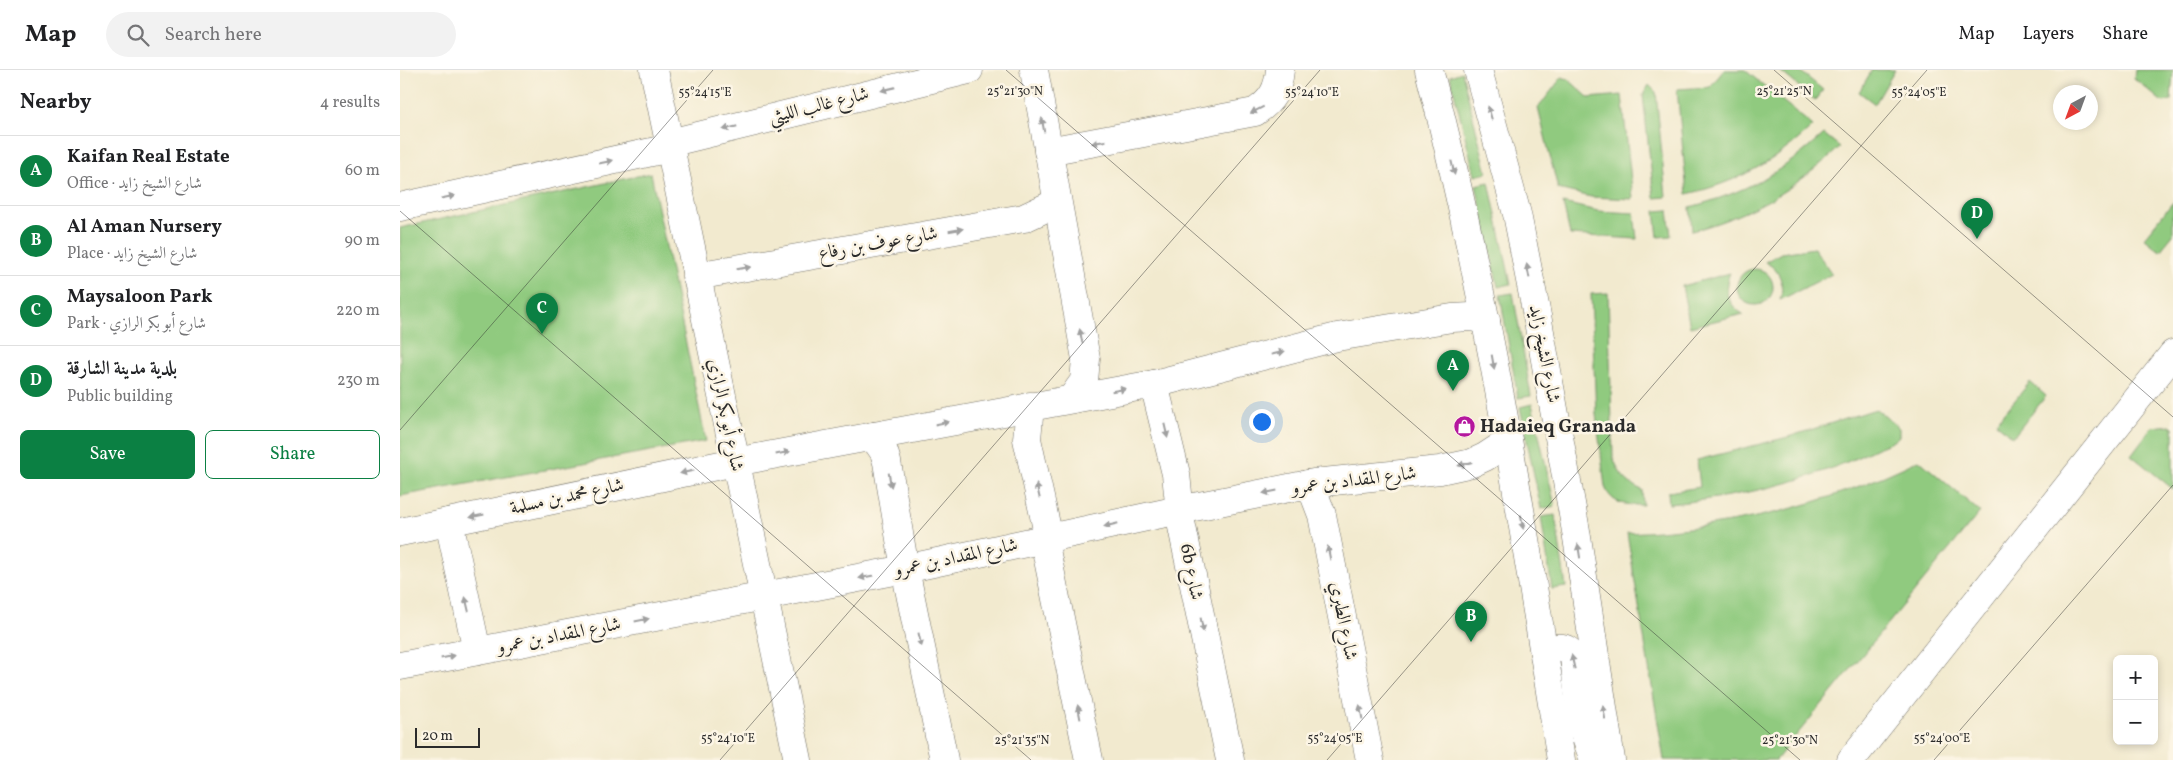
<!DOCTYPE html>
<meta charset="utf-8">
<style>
:root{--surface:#fff;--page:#f2f2f2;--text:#202124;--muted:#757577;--line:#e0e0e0;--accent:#0b8043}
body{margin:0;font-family:Vollkorn,Amiri,serif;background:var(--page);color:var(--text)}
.controls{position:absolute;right:15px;bottom:15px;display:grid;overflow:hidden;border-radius:8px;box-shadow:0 2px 8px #0003}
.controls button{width:45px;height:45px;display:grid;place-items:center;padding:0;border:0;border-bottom:1px solid var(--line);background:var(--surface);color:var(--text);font:25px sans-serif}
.compass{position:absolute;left:1653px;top:15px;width:45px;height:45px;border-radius:50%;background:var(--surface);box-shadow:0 2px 8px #0003;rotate:221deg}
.scale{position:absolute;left:15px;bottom:12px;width:65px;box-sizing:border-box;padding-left:5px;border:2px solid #2b2b2b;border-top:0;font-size:14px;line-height:18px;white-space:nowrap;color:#2b2b2b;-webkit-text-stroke:4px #fcf5e5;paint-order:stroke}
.you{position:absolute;left:861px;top:351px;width:18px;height:18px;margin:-12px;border:4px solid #fff;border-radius:50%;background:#1a73e8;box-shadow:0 0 0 8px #1a73e833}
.badge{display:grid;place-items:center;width:32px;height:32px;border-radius:50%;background:var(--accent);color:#fff;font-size:16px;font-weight:700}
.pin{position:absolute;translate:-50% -41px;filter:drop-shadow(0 1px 2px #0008)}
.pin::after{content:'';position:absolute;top:26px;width:18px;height:15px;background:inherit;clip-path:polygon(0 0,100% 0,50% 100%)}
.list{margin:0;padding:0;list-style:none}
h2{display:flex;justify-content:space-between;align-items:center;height:65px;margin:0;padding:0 20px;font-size:21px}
h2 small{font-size:16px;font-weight:400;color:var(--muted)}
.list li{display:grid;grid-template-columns:32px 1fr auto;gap:15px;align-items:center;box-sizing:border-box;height:70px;padding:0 20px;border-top:1px solid var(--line)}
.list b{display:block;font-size:19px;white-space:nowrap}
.list p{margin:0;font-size:16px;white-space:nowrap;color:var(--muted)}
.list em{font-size:16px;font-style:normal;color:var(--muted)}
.actions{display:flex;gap:10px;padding:15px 20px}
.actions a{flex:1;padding:11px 0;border:1px solid var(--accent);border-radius:8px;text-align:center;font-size:18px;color:var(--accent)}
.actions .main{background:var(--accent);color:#fff}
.icon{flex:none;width:28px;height:28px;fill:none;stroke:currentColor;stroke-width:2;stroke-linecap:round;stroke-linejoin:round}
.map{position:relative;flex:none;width:1773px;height:690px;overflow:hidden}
header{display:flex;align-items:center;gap:30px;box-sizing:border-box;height:70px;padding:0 25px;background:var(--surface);border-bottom:1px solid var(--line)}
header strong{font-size:24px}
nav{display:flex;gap:28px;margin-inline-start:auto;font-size:18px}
.search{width:350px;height:45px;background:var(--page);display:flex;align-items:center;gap:12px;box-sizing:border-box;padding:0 18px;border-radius:28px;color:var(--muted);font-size:19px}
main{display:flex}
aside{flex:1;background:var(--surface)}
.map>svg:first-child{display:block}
</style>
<header>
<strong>Map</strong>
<div class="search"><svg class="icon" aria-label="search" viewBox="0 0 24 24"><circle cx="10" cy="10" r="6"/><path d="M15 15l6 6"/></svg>Search here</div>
<nav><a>Map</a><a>Layers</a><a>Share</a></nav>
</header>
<main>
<aside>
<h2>Nearby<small>4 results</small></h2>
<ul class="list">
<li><span class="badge">A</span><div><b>Kaifan Real Estate</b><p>Office · شارع الشيخ زايد</p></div><em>60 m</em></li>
<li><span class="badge">B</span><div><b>Al Aman Nursery</b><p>Place · شارع الشيخ زايد</p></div><em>90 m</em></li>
<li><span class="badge">C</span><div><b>Maysaloon Park</b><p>Park · شارع أبو بكر الرازي</p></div><em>220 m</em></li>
<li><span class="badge">D</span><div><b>بلدية مدينة الشارقة</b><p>Public building</p></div><em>230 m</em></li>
</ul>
<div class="actions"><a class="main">Save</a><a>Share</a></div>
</aside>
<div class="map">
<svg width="1773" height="690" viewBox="0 0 1773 690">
<rect width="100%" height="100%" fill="#fcf5e5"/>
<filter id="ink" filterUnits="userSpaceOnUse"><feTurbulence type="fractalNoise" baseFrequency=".02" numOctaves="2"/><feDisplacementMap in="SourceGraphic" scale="10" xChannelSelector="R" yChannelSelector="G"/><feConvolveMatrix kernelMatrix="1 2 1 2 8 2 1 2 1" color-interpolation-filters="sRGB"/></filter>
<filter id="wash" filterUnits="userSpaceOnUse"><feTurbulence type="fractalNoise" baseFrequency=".0096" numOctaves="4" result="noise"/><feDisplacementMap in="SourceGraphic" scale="20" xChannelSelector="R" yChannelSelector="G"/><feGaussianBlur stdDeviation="1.12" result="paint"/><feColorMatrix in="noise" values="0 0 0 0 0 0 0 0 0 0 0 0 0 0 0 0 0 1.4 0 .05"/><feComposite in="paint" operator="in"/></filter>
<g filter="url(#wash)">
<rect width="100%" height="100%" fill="#f2eacf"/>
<g fill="#90ca7f" stroke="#5e7a55">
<path d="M1324 0H1345L1413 56C1377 91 1336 113 1287 124L1277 19 1310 17Z"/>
<path d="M1379 0H1399L1423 20 1415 30Z"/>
<path d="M1472 0H1495L1475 34 1459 22Z"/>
<path d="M1735 0H1773L1771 30 1764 32 1761 31 1734 8Z"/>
<path d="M1062 2 1087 103 1075 106 1050 6Z"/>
<path d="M1162 7 1168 9 1189 28 1222 25 1233 129 1191 127 1158 119 1138 38Z"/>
<path d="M1249 15 1256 22 1266 127 1254 128 1243 25Z"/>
<path d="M1424 64 1440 77C1394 120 1352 144 1292 161L1290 137C1344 123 1383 102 1424 64Z"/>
<path d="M251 103 306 371 0 426V158Z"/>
<path d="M1089 112 1111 214 1098 217 1076 115Z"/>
<path d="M1773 132V165L1760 181 1744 168Z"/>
<path d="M1163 133 1198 141 1234 143 1237 169 1170 165Z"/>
<path d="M1268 140 1271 166 1258 167 1255 141Z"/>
<path d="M1414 178 1432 204 1380 230C1385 213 1380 200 1365 192L1381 183Z"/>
<circle cx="1355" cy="217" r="18"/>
<path d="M1330 203C1323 219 1327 234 1343 244L1290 257 1282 216Z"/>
<path d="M1113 223 1131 326 1118 328 1100 225Z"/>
<path d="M1208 223 1213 386C1218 403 1226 413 1242 420L1243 435C1226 435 1212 435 1205 417L1196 344 1191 224Z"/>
<path d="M1630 312 1646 326 1613 367 1596 353Z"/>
<path d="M1132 334 1155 436 1141 439 1120 337Z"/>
<path d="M1476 339 1499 358V366C1494 373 1481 376 1473 380 1409 412 1340 427 1269 434L1268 422 1300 417 1297 390 1388 367Z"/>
<path d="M1770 355 1773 357V419L1731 385 1752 357Z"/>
<path d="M1519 390 1580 442 1376 690H1264L1227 463C1334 458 1422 437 1519 390Z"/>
<path d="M1155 445 1166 517 1152 519 1141 447Z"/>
</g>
</g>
<g filter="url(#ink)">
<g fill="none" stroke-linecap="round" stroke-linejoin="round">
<defs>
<g id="minor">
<path d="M254 0 398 690"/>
<path d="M634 0 686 289 684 311 672 328"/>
<path d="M269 73 569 0"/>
<path d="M648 81 855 42C872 31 878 20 880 0"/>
<path d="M0 137 270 78"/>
<path d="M296 206 612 150 624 148 656 133"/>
<path d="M754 314 776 404 781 452 830 690"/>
<path d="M630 336 627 369 649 468"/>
<path d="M473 366 484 382 487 392 505 499 544 690"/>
<path d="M907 414 914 424 922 445 970 690"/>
<path d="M49 452 77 581"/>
<path d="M0 462 335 392 754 314 937 267 1052 248 1071 247 1086 250"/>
<path d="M644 470 689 690"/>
<path d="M0 596 505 499 779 440 914 413 1040 400 1072 393 1085 387 1108 372"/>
<path d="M1451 690 1773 284"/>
</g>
<g id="major">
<path d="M1029 0C1088 227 1124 459 1161 690"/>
<path d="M1078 0 1117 144 1138 251 1176 461 1211 690"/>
<path d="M1145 588C1152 575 1166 574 1174 587L1182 656 1194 690"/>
</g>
</defs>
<use href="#minor" stroke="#716e64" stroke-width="29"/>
<use href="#major" stroke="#716e64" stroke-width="29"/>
<use href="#minor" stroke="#fff" stroke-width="28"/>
<use href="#major" stroke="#fff" stroke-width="28"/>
</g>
<defs><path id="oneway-solid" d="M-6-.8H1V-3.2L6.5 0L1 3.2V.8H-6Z" transform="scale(1.25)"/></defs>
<g fill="#a0a0a0">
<use href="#oneway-solid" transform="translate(488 19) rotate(166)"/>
<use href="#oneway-solid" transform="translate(857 40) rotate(153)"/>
<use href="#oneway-solid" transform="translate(1090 43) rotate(-106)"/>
<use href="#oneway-solid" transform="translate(643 55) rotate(-100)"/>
<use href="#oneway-solid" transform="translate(330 58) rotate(166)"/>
<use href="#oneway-solid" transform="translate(699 72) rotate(170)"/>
<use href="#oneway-solid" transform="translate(206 92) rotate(-12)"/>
<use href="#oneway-solid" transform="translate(1053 98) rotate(77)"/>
<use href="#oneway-solid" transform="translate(48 127) rotate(-12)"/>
<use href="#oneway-solid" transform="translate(556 160) rotate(-10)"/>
<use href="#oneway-solid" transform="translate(344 198) rotate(-10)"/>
<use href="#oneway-solid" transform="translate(1128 201) rotate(-101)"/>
<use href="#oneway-solid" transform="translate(681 266) rotate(-101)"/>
<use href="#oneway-solid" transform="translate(878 283) rotate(-14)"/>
<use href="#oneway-solid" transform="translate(1093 292) rotate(80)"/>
<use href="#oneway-solid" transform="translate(719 320) rotate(-10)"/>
<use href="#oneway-solid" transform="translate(542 353) rotate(-11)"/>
<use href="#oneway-solid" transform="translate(766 361) rotate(77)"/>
<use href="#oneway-solid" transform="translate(383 383) rotate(-11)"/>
<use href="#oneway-solid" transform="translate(1065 394) rotate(165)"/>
<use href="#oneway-solid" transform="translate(287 402) rotate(168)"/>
<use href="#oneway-solid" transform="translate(490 410) rotate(80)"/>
<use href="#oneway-solid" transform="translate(638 421) rotate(-103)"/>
<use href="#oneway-solid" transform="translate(870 422) rotate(169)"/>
<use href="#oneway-solid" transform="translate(77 446) rotate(168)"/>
<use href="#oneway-solid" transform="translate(1122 452) rotate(80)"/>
<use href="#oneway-solid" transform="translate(711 455) rotate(167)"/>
<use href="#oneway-solid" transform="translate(1179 481) rotate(-99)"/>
<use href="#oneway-solid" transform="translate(929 483) rotate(-101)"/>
<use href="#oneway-solid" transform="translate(466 507) rotate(169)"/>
<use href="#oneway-solid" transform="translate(67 534) rotate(-103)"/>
<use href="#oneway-solid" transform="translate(242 550) rotate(-11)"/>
<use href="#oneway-solid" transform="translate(802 555) rotate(79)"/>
<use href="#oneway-solid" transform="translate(520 570) rotate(78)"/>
<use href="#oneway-solid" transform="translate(48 587) rotate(-11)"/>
<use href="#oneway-solid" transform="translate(1173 592) rotate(-103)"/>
<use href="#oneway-solid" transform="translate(679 642) rotate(-101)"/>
<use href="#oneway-solid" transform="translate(961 642) rotate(-101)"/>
<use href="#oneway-solid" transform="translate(1204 642) rotate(-99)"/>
</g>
</g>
<path fill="none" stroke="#2b2b2b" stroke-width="1" stroke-opacity="0.45" d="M606 0 1400 690M1374 0 1773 347M0 141 631 690M0 360 313 0M320 690 920 0M927 690 1527 0M1534 690 1773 415"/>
<defs>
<symbol id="shop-disc" viewBox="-11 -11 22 22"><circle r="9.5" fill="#b5179e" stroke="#fcf5e5"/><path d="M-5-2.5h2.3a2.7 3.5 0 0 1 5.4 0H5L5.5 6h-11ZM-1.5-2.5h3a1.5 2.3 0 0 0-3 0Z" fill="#fff"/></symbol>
</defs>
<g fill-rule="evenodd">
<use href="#shop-disc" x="1052" y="344" width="25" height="25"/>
</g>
<g text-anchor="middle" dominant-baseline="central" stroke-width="5" stroke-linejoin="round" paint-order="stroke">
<g font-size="19" fill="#2b2b2b" stroke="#fcf5e5">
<text transform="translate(419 36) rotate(-14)">شارع غالب الليثي</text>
<text transform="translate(478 174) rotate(-10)">شارع عوف بن رفاع</text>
<text transform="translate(1144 284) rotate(79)">شارع الشيخ زايد</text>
<text transform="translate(325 345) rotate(78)">شارع أبو بكر الرازي</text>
<text transform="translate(954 411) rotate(-7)">شارع المقداد بن عمرو</text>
<text transform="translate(167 427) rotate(-12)">شارع محمد بن مسلمة</text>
<text transform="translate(556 488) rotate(-12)">شارع المقداد بن عمرو</text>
<text transform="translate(791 502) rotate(79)">6b شارع</text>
<text transform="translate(943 551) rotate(79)">شارع الطبري</text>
<text transform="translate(159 566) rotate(-11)">شارع المقداد بن عمرو</text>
</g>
<g font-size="19" font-weight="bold" fill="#2b2b2b" stroke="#fcf5e5" text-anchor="start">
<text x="1080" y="357">Hadaieq Granada</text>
</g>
</g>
<g font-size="12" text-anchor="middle" fill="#2b2b2b" stroke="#fcf5e5" stroke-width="5" stroke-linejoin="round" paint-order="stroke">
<text x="1384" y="25">25°21'25"N</text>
<text x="615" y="25">25°21'30"N</text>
<text x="305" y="26">55°24'15"E</text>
<text x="912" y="26">55°24'10"E</text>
<text x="1519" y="26">55°24'05"E</text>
<text x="328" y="672">55°24'10"E</text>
<text x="935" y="672">55°24'05"E</text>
<text x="1542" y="672">55°24'00"E</text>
<text x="622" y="674">25°21'35"N</text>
<text x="1390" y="674">25°21'30"N</text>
</g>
</svg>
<div class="controls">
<button>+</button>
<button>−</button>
</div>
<svg class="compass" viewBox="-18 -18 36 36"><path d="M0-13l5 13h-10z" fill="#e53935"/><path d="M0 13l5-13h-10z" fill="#757577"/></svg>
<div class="scale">20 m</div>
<div class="you"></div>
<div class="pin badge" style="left:1053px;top:321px">A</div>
<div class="pin badge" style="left:1071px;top:572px">B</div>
<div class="pin badge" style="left:142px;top:264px">C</div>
<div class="pin badge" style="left:1577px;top:169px">D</div>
</div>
</main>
